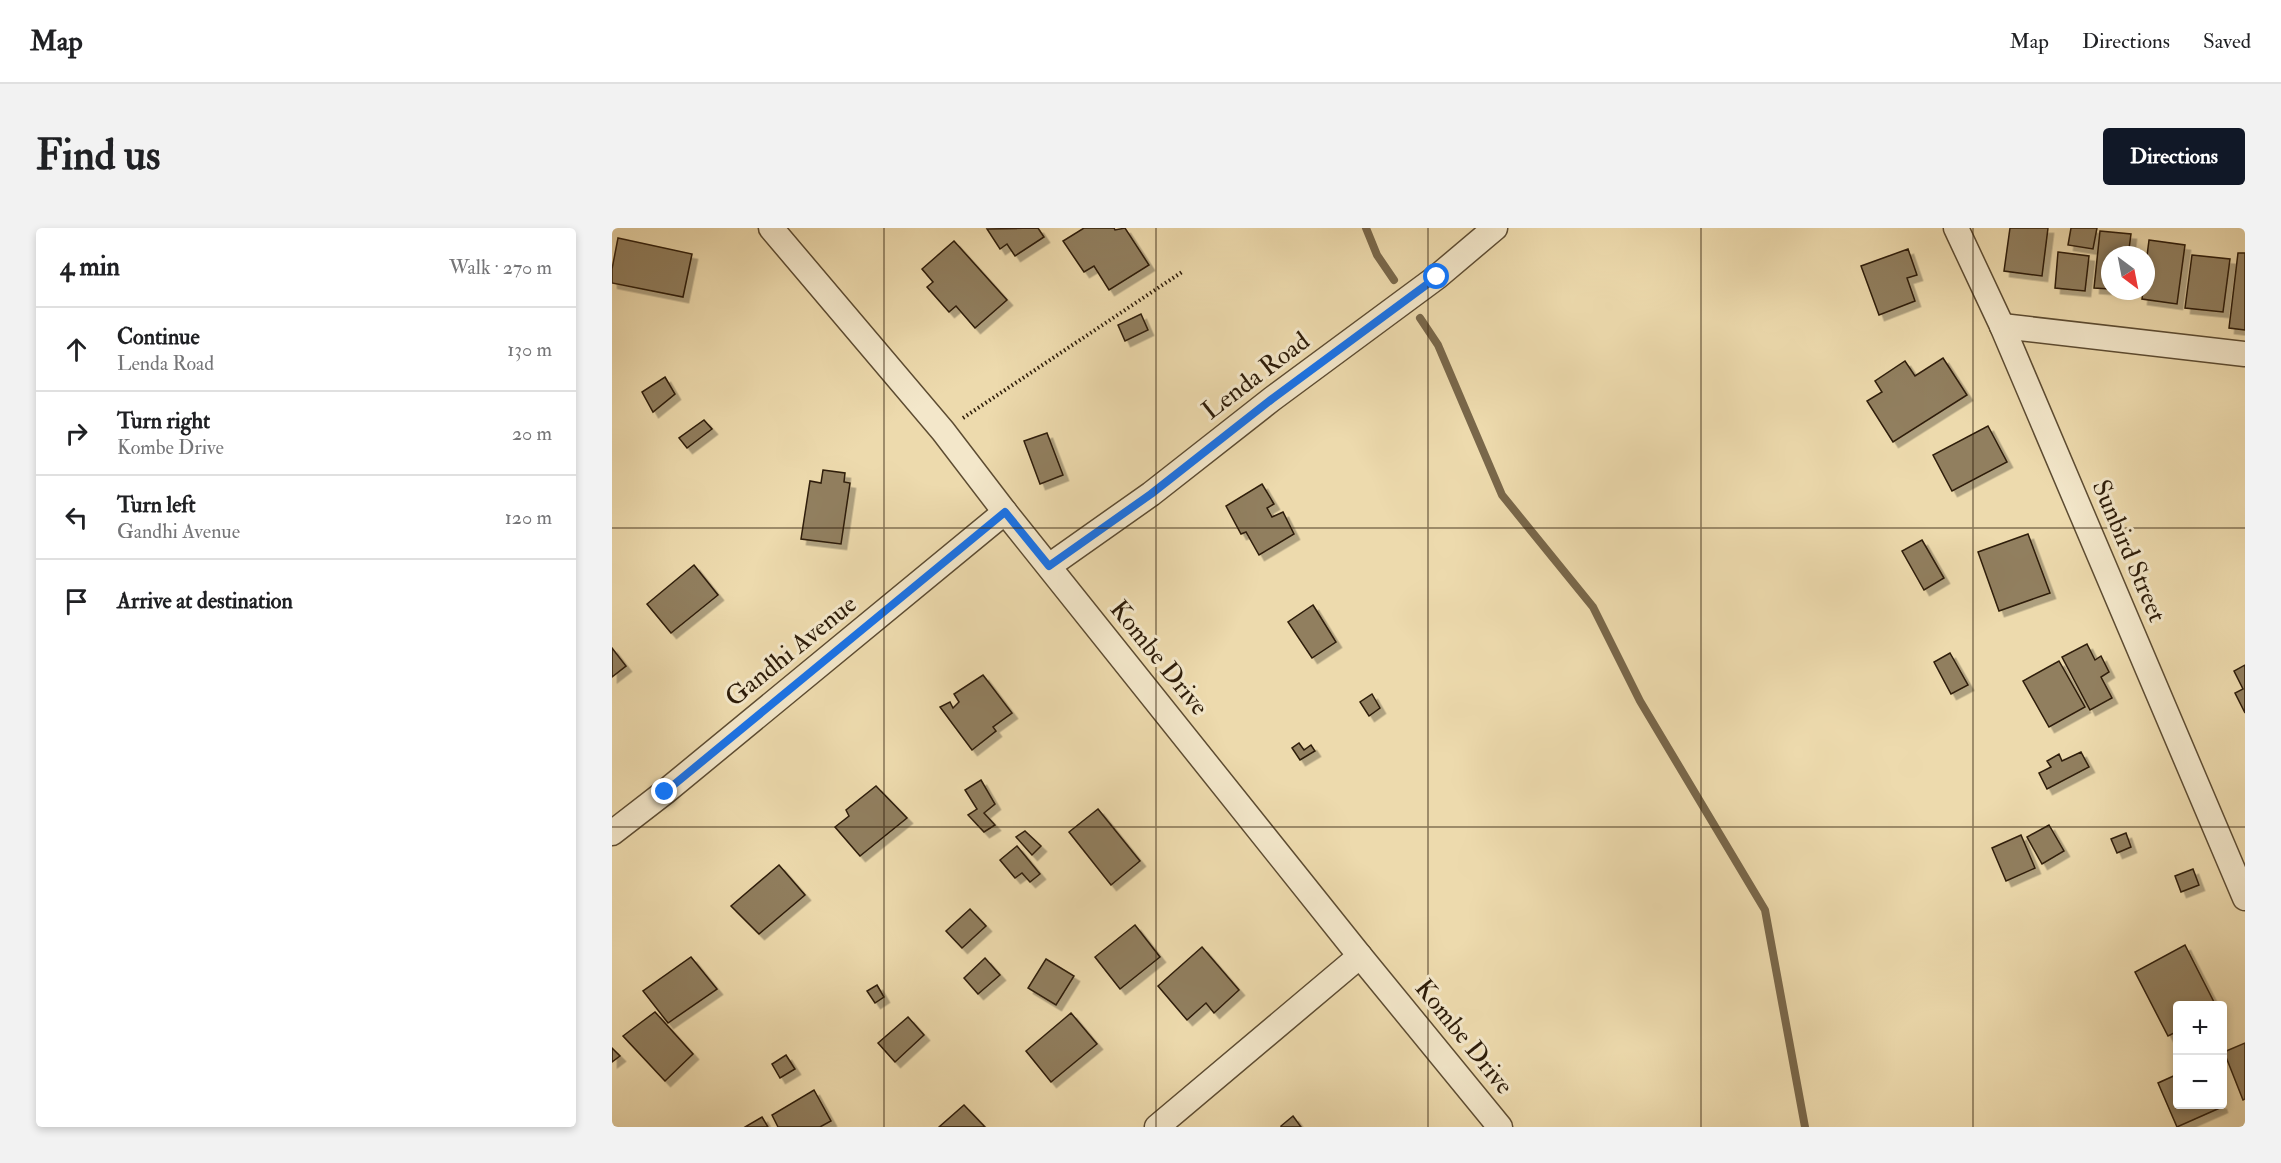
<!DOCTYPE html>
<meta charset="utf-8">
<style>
:root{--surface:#fff;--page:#f2f2f2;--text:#202124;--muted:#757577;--line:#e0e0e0;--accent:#111827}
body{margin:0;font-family:"IM FELL Double Pica",serif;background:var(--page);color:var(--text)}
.controls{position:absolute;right:18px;bottom:18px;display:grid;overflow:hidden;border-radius:6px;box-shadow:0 3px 9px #0003}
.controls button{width:54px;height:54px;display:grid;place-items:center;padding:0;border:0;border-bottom:2px solid var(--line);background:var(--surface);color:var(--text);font:30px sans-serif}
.compass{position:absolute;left:1489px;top:18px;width:54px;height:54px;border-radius:50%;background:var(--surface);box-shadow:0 3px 9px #0003;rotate:148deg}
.stop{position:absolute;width:18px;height:18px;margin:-14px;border:4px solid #1a73e8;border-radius:50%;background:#fff}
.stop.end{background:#1a73e8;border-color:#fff;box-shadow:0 2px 6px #0008}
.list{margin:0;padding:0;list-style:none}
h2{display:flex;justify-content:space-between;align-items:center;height:78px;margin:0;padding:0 24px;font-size:26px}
h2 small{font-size:20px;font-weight:400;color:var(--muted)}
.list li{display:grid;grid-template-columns:39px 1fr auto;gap:18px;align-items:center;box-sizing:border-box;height:84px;padding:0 24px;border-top:2px solid var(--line)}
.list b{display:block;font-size:22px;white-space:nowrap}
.list p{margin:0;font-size:20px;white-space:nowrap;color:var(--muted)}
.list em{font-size:20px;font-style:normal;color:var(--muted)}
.icon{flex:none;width:33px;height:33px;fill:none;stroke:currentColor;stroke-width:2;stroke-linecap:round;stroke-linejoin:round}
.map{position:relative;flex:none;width:1633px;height:899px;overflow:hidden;border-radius:6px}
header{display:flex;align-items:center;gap:36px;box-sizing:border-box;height:84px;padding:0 30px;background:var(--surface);border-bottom:2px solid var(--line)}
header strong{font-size:28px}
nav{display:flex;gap:33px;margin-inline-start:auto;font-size:21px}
.intro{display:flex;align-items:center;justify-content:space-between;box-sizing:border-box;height:144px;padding:0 36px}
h1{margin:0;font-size:42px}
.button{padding:15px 27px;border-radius:6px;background:var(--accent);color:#fff;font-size:21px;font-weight:700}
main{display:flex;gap:36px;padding:0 36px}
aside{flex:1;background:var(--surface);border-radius:6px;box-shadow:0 3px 9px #0003}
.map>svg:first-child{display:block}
</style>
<header>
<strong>Map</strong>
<nav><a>Map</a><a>Directions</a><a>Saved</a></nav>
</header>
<div class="intro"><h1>Find us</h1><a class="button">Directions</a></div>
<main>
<aside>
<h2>4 min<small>Walk · 270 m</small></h2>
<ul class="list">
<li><svg class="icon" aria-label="ahead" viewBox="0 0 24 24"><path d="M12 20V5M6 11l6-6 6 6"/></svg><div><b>Continue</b><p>Lenda Road</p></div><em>130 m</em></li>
<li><svg class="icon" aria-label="right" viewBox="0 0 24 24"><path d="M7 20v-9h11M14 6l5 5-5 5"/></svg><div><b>Turn right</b><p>Kombe Drive</p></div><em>20 m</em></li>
<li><svg class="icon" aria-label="left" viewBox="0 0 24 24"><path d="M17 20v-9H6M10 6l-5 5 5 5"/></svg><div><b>Turn left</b><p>Gandhi Avenue</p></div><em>120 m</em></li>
<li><svg class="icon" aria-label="arrive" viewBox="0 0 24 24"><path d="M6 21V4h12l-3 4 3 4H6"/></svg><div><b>Arrive at destination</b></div></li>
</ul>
</aside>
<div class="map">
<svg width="1633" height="899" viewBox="0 0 1633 899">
<defs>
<filter id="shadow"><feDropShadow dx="5.5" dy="5.5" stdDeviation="0" flood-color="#0004"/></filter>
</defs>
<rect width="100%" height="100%" fill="#eddaad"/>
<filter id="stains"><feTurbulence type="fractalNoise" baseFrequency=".00333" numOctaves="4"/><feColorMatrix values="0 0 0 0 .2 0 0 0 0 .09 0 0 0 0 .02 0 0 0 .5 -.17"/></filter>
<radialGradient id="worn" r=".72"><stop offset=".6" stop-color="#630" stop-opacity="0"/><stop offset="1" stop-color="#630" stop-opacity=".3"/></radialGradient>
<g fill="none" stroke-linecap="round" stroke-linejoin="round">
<g stroke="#79674a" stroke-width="8">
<path d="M754 0 765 27 782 52"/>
<path d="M808 90 826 117 890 267 981 379 1028 473 1153 682 1193 899"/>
</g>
</g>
<g fill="#917f5e" stroke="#2d1c09" stroke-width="1.5" filter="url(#shadow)">
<path d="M426 0 432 9 403 28 395 16 388 21 375 1Z"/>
<path d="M472 0H502L503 2 513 0 537 37 497 62 482 38 472 44 451 13Z"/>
<path d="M1398 0H1436L1430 48 1392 43Z"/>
<path d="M1459 0H1485L1481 21 1456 17Z"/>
<path d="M1488 3 1519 6 1517 21 1528 22V27H1498V61L1482 60Z"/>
<path d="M6 10 80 26 71 69 0 55V41Z"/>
<path d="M1537 12 1573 17 1565 76 1530 71 1531 63H1534V36Z"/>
<path d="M342 13 395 72 363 100 344 78 337 84 315 59 321 54 310 41Z"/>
<path d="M1296 21 1305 47 1295 50 1303 73 1267 87 1249 38Z"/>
<path d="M1446 24 1477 28 1473 63 1443 60Z"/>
<path d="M1626 25H1633V102L1617 100Z"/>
<path d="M1580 27 1618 31 1611 84 1573 80Z"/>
<path d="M529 86 536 102 513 113 506 97Z"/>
<path d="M1331 130 1355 167 1281 214 1255 173 1270 164 1263 153 1293 133 1303 148Z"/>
<path d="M53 149 63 166 41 184 30 164Z"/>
<path d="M92 192 100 201 75 220 67 210Z"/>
<path d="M1376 198 1395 234 1340 263 1321 227Z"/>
<path d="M435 205 451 247 428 256 412 213Z"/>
<path d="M211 242 233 245 232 254 238 255 229 316 189 311 198 253 209 255Z"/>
<path d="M650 256 662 276 655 280 660 289 671 284 682 306 647 327 634 304 629 306 614 278Z"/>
<path d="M1416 306 1438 365 1387 383 1366 324Z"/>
<path d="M1310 312 1332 350 1312 362 1290 323Z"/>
<path d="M82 337 106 367 59 405 35 376Z"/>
<path d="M701 377 724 414 700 430 676 394Z"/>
<path d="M1475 416 1483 432 1489 428 1497 444 1489 449 1500 470 1478 482 1450 429Z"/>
<path d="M0 420 14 438 0 449Z"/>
<path d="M1338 425 1356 457 1339 466 1322 434Z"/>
<path d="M1447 433 1473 479 1437 499 1411 453Z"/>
<path d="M1633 437V485L1623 465 1631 461 1622 443Z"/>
<path d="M371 447 400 485 381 499 384 503 360 522 328 479 338 474 341 480 347 474 342 466Z"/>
<path d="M760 466 768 480 757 488 748 474Z"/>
<path d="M687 515 692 522 699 517 703 523 688 532 680 520Z"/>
<path d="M1469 524 1477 539 1435 561 1427 545 1439 539 1435 533 1447 526 1450 533Z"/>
<path d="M369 552 383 576 372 585 383 597 372 604 356 587 365 581 353 562Z"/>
<path d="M264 558 295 590 248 628 223 599 237 588 234 582Z"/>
<path d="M486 581 528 633 499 657 457 604Z"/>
<path d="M1437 597 1452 623 1430 636 1415 609Z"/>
<path d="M413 603 429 618 420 627 404 609Z"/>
<path d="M1514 605 1519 619 1505 625 1499 611Z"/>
<path d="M1409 607 1423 640 1394 653 1380 620Z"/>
<path d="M405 618 428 646 418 654 410 645 403 650 388 632Z"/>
<path d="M167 637 193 667 147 706 119 678Z"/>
<path d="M1581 641 1587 657 1569 664 1563 648Z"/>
<path d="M358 681 374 698 350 720 334 703Z"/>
<path d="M523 697 548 729 508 761 483 729Z"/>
<path d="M1573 717 1604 778H1566V803L1556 808 1523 744Z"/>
<path d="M590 719 627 762 602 785 594 775 575 792 546 758Z"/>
<path d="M79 729 105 761 56 795 31 763Z"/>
<path d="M373 730 388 747 366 766 352 750Z"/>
<path d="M434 731 462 748 444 777 416 760Z"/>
<path d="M265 757 272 769 263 775 255 763Z"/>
<path d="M43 784 81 826 53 853 11 808Z"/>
<path d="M459 785 485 816 439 854 414 823Z"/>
<path d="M296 789 312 807 283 834 266 815Z"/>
<path d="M1633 815V871L1631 872 1612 824Z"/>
<path d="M0 820 8 828 0 834Z"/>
<path d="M174 827 183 841 168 850 160 836Z"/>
<path d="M1566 846V876H1609L1610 879 1565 899 1546 855Z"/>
<path d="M202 862 219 893 208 899H166L160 887Z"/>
<path d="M352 877 373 899H327Z"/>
<path d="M681 888 689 899H669V898Z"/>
<path d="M150 889 156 899H133Z"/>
</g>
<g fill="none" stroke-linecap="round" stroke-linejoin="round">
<defs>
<g id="street">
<path d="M159 0 331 203 393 284 748 728 888 899"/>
<path d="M1344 0 1390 98 1633 670"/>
<path d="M1390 98 1633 126"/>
<path d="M437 338 539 266 660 171 825 49 883 0"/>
<path d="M0 605 53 564 393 284"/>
<path d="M545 899 748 728"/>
</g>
</defs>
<use href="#street" stroke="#5d4c32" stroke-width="27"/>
<path stroke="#2d1c09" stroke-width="4" stroke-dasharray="1.5 3" stroke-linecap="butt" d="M351 190 570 44"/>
<use href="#street" stroke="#f3e7ca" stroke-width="24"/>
</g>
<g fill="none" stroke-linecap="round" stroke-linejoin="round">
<path stroke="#1a73e8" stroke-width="8" d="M53 564 393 284 437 338 539 266 660 171 825 49"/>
</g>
<path fill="none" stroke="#2d1c09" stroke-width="1.5" stroke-opacity="0.55" d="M272 0V899M544 0V899M816 0V899M1089 0V899M1361 0V899M0 300H1633M0 599H1633"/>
<g text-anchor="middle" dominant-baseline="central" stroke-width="6" stroke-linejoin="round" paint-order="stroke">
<g font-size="26" fill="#2d1c09" stroke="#f3e7ca">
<text transform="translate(644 148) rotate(-37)">Lenda Road</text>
<text transform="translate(1517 323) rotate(67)">Sunbird Street</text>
<text transform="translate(179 423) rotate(-39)">Gandhi Avenue</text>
<text transform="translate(547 430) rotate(51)">Kombe Drive</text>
<text transform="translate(852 809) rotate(51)">Kombe Drive</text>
</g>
</g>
<rect width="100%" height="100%" filter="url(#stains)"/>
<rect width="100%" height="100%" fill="url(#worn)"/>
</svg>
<div class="controls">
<button>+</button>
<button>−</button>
</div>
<svg class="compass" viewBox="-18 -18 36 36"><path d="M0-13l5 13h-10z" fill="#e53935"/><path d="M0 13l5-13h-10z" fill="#757577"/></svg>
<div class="stop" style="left:825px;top:49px"></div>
<div class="stop end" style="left:53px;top:564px"></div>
</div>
</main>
